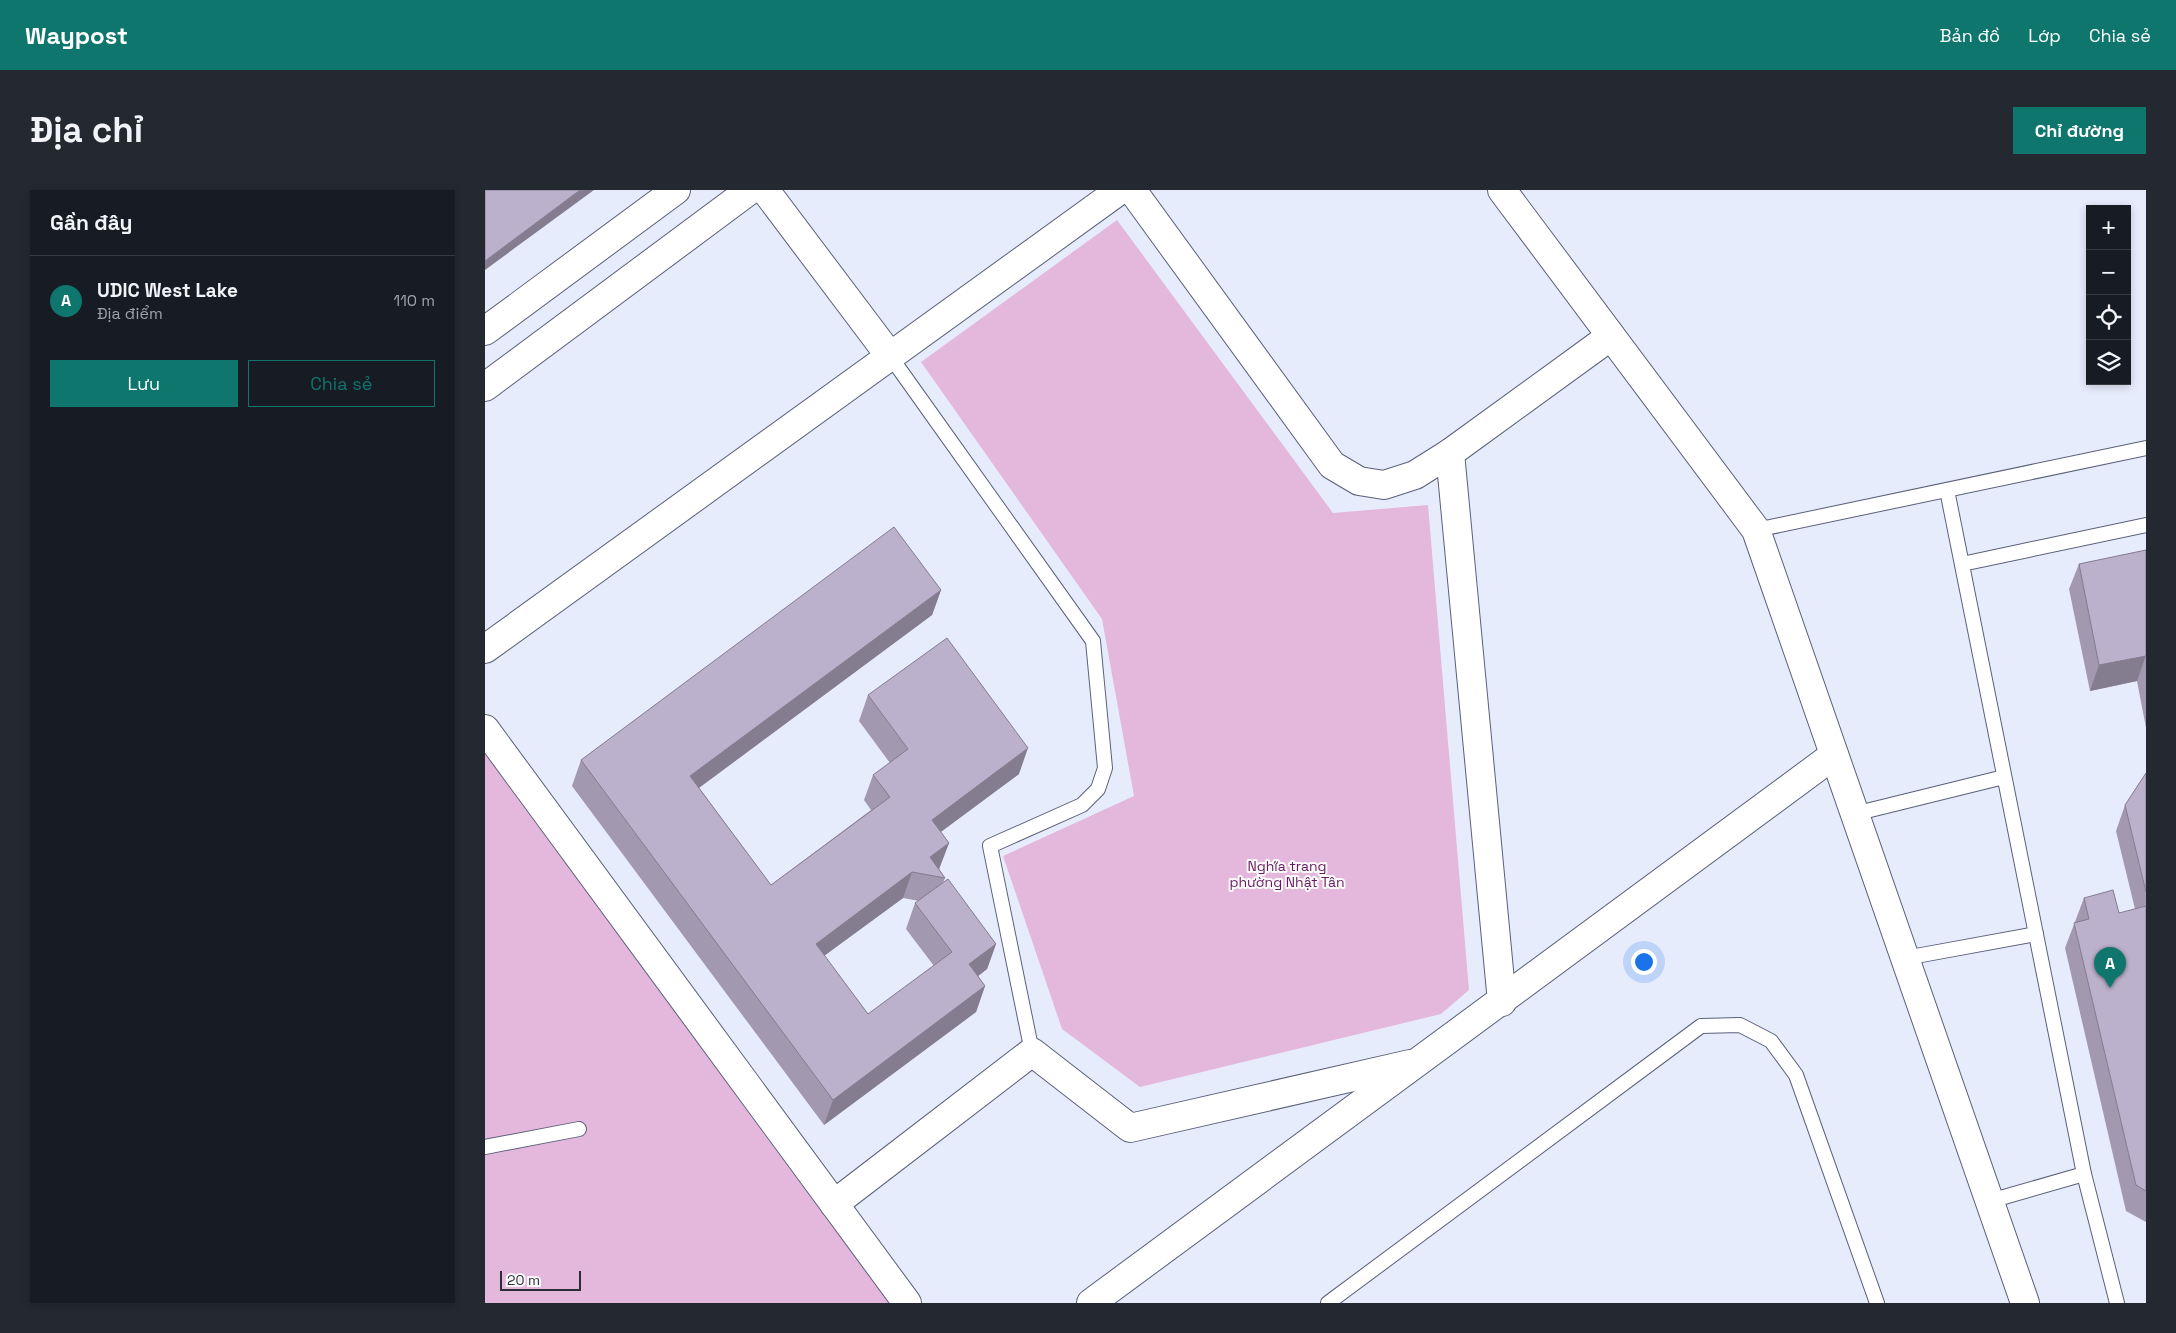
<!DOCTYPE html>
<html lang="vi">
<meta charset="utf-8">
<style>
:root{--surface:#171b24;--page:#242831;--text:#f1f3f6;--muted:#9ea1a6;--line:#363941;--accent:#0f766e}
body{margin:0;font-family:"Space Grotesk",sans-serif;background:var(--page);color:var(--text)}
.controls{position:absolute;right:15px;top:15px;display:grid;overflow:hidden;border-radius:0px;box-shadow:0 2px 8px #0003}
.controls button{width:45px;height:45px;display:grid;place-items:center;padding:0;border:0;border-bottom:1px solid var(--line);background:var(--surface);color:var(--text);font:25px sans-serif}
.scale{position:absolute;left:15px;bottom:12px;width:81px;box-sizing:border-box;padding-left:5px;border:2px solid #2b2d38;border-top:0;font-size:14px;line-height:18px;white-space:nowrap;color:#2b2d38;-webkit-text-stroke:4px #fafafa;paint-order:stroke}
.you{position:absolute;left:1158px;top:771px;width:18px;height:18px;margin:-12px;border:4px solid #fff;border-radius:50%;background:#1a73e8;box-shadow:0 0 0 8px #1a73e833}
.badge{display:grid;place-items:center;width:32px;height:32px;border-radius:50%;background:var(--accent);color:#fff;font-size:16px;font-weight:700}
.pin{position:absolute;translate:-50% -41px;filter:drop-shadow(0 1px 2px #0008)}
.pin::after{content:'';position:absolute;top:26px;width:18px;height:15px;background:inherit;clip-path:polygon(0 0,100% 0,50% 100%)}
.list{margin:0;padding:0;list-style:none}
h2{display:flex;justify-content:space-between;align-items:center;height:65px;margin:0;padding:0 20px;font-size:21px}
h2 small{font-size:16px;font-weight:400;color:var(--muted)}
.list li{display:grid;grid-template-columns:32px 1fr auto;gap:15px;align-items:center;box-sizing:border-box;height:90px;padding:0 20px;border-top:1px solid var(--line)}
.list b{display:block;font-size:19px;white-space:nowrap}
.list p{margin:0;font-size:16px;white-space:nowrap;color:var(--muted)}
.list em{font-size:16px;font-style:normal;color:var(--muted)}
.actions{display:flex;gap:10px;padding:15px 20px}
.actions a{flex:1;padding:11px 0;border:1px solid var(--accent);border-radius:0px;text-align:center;font-size:18px;color:var(--accent)}
.actions .main{background:var(--accent);color:#fff}
.icon{flex:none;width:28px;height:28px;fill:none;stroke:currentColor;stroke-width:2;stroke-linecap:round;stroke-linejoin:round}
.map{position:relative;flex:none;width:1661px;height:1113px;overflow:hidden;border-radius:0px}
header{display:flex;align-items:center;gap:30px;box-sizing:border-box;height:70px;padding:0 25px;background:var(--accent);color:#fff}
header strong{font-size:24px}
nav{display:flex;gap:28px;margin-inline-start:auto;font-size:18px}
.intro{display:flex;align-items:center;justify-content:space-between;box-sizing:border-box;height:120px;padding:0 30px}
h1{margin:0;font-size:35px}
.button{padding:12px 22px;border-radius:0px;background:var(--accent);color:#fff;font-size:18px;font-weight:700}
main{display:flex;gap:30px;padding:0 30px}
aside{flex:1;background:var(--surface);border-radius:0px;box-shadow:0 2px 8px #0003}
.map>svg:first-child{display:block}
</style>
<header>
<strong>Waypost</strong>
<nav><a>Bản đồ</a><a>Lớp</a><a>Chia sẻ</a></nav>
</header>
<div class="intro"><h1>Địa chỉ</h1><a class="button">Chỉ đường</a></div>
<main>
<aside>
<h2>Gần đây<small></small></h2>
<ul class="list">
<li><span class="badge">A</span><div><b>UDIC West Lake</b><p>Địa điểm</p></div><em>110 m</em></li>
</ul>
<div class="actions"><a class="main">Lưu</a><a>Chia sẻ</a></div>
</aside>
<div class="map">
<svg width="1661" height="1113" viewBox="0 0 1661 1113">
<rect width="100%" height="100%" fill="#e7ecfd"/>
<g fill="#e4b7dd">
<path d="M632 30 848 323 943 315 984 800 956 824 655 897 577 839 518 666 649 606 617 429 436 172Z"/>
<path d="M0 550 409 1113H0Z"/>
</g>
<g fill="none" stroke-linecap="round" stroke-linejoin="round">
<defs>
<g id="service">
<path d="M405 166 608 451 620 578 613 599 597 615 505 656 547 862"/>
<path d="M1462 300 1599 984 1632 1113"/>
<path d="M1271 340 1661 258"/>
<path d="M1477 374 1661 335"/>
<path d="M1369 624 1519 587"/>
<path d="M1420 768 1551 744"/>
<path d="M0 957 94 939"/>
<path d="M1505 1011 1599 984"/>
<path d="M843 1113 1216 836 1255 835 1286 851 1311 885 1392 1113"/>
</g>
<g id="minor">
<path d="M280 0 405 166"/>
<path d="M647 0 847 275 874 291 899 295 930 285 965 263 1126 146"/>
<path d="M1017 0 1271 340 1540 1113"/>
<path d="M965 263 1017 812"/>
<path d="M0 459 635 0"/>
<path d="M0 539 422 1113"/>
<path d="M349 1014 547 862 645 938 925 874"/>
<path d="M606 1113 1349 565"/>
</g>
<g id="tertiary">
<path d="M0 141 191 0"/>
<path d="M0 197 265 0"/>
</g>
</defs>
<use href="#service" stroke="#5a6079" stroke-width="16"/>
<use href="#minor" stroke="#5a6079" stroke-width="30"/>
<use href="#tertiary" stroke="#5a6079" stroke-width="30"/>
<use href="#service" stroke="#fff" stroke-width="14"/>
<use href="#minor" stroke="#fff" stroke-width="28"/>
<use href="#tertiary" stroke="#fff" stroke-width="28"/>
</g>
<g fill="#a298af" fill-rule="evenodd">
<path d="M1661 360V538L1652 491 1605 501 1584 399 1594 374Z"/>
<path d="M456 400 447 425 214 598 286 695 386 620 379 610 388 585 405 573 374 531 383 505 534 584 455 642 464 653 454 679 460 688 458 693 511 754 502 779 493 786 500 796 491 822 339 935 87 596 96 570ZM418 708 434 711 430 713 421 739 449 776 383 824 339 766Z"/>
<path d="M1661 583V1032L1641 1021 1580 758 1599 708 1634 723 1650 719 1631 641 1640 615Z"/>
</g>
<g fill="#847c8f">
<path d="M95 0H109L0 80V71Z"/>
<path d="M456 400 447 425 196 611 205 586Z"/>
<path d="M1661 465 1652 491 1605 501 1614 475Z"/>
<path d="M543 558 534 584 437 656 447 630Z"/>
<path d="M464 653 454 679 446 685 445 667Z"/>
<path d="M427 682 418 708 321 779 331 754Z"/>
<path d="M511 754 502 779 475 800 484 774Z"/>
<path d="M500 796 491 822 339 935 348 910Z"/>
</g>
<g fill="#bcb1cc" stroke="#847c8f">
<path d="M0 0H95L0 71Z"/>
<path d="M409 337 456 400 205 586 286 695 405 607 388 585 423 559 383 505 462 448 543 558 447 630 464 653 445 667 460 688 427 682 331 754 383 824 467 762 430 713 463 689 511 754 484 774 500 796 348 910 96 570Z"/>
<path d="M1661 360V466L1614 475 1594 374Z"/>
<path d="M1661 583V702L1640 615Z"/>
<path d="M1628 700 1634 723 1661 716V1001L1651 995 1589 733 1604 729 1599 708Z"/>
</g>
<g text-anchor="middle" dominant-baseline="central" stroke-width="4" stroke-linejoin="round" paint-order="stroke">
<g font-size="14" fill="#661b60" stroke="#fafafa">
<text x="802" y="676">Nghĩa trang<tspan x="802" dy="16">phường Nhật Tân</tspan></text>
</g>
</g>
</svg>
<div class="controls">
<button>+</button>
<button>−</button>
<button><svg class="icon" aria-label="locate" viewBox="0 0 24 24"><circle cx="12" cy="12" r="6"/><path d="M12 2v4M12 18v4M2 12h4M18 12h4"/></svg></button>
<button><svg class="icon" aria-label="layers" viewBox="0 0 24 24"><path d="M12 4l9 5-9 5-9-5zM3 14l9 5 9-5"/></svg></button>
</div>
<div class="scale">20 m</div>
<div class="you"></div>
<div class="pin badge" style="left:1625px;top:798px">A</div>
</div>
</main>
